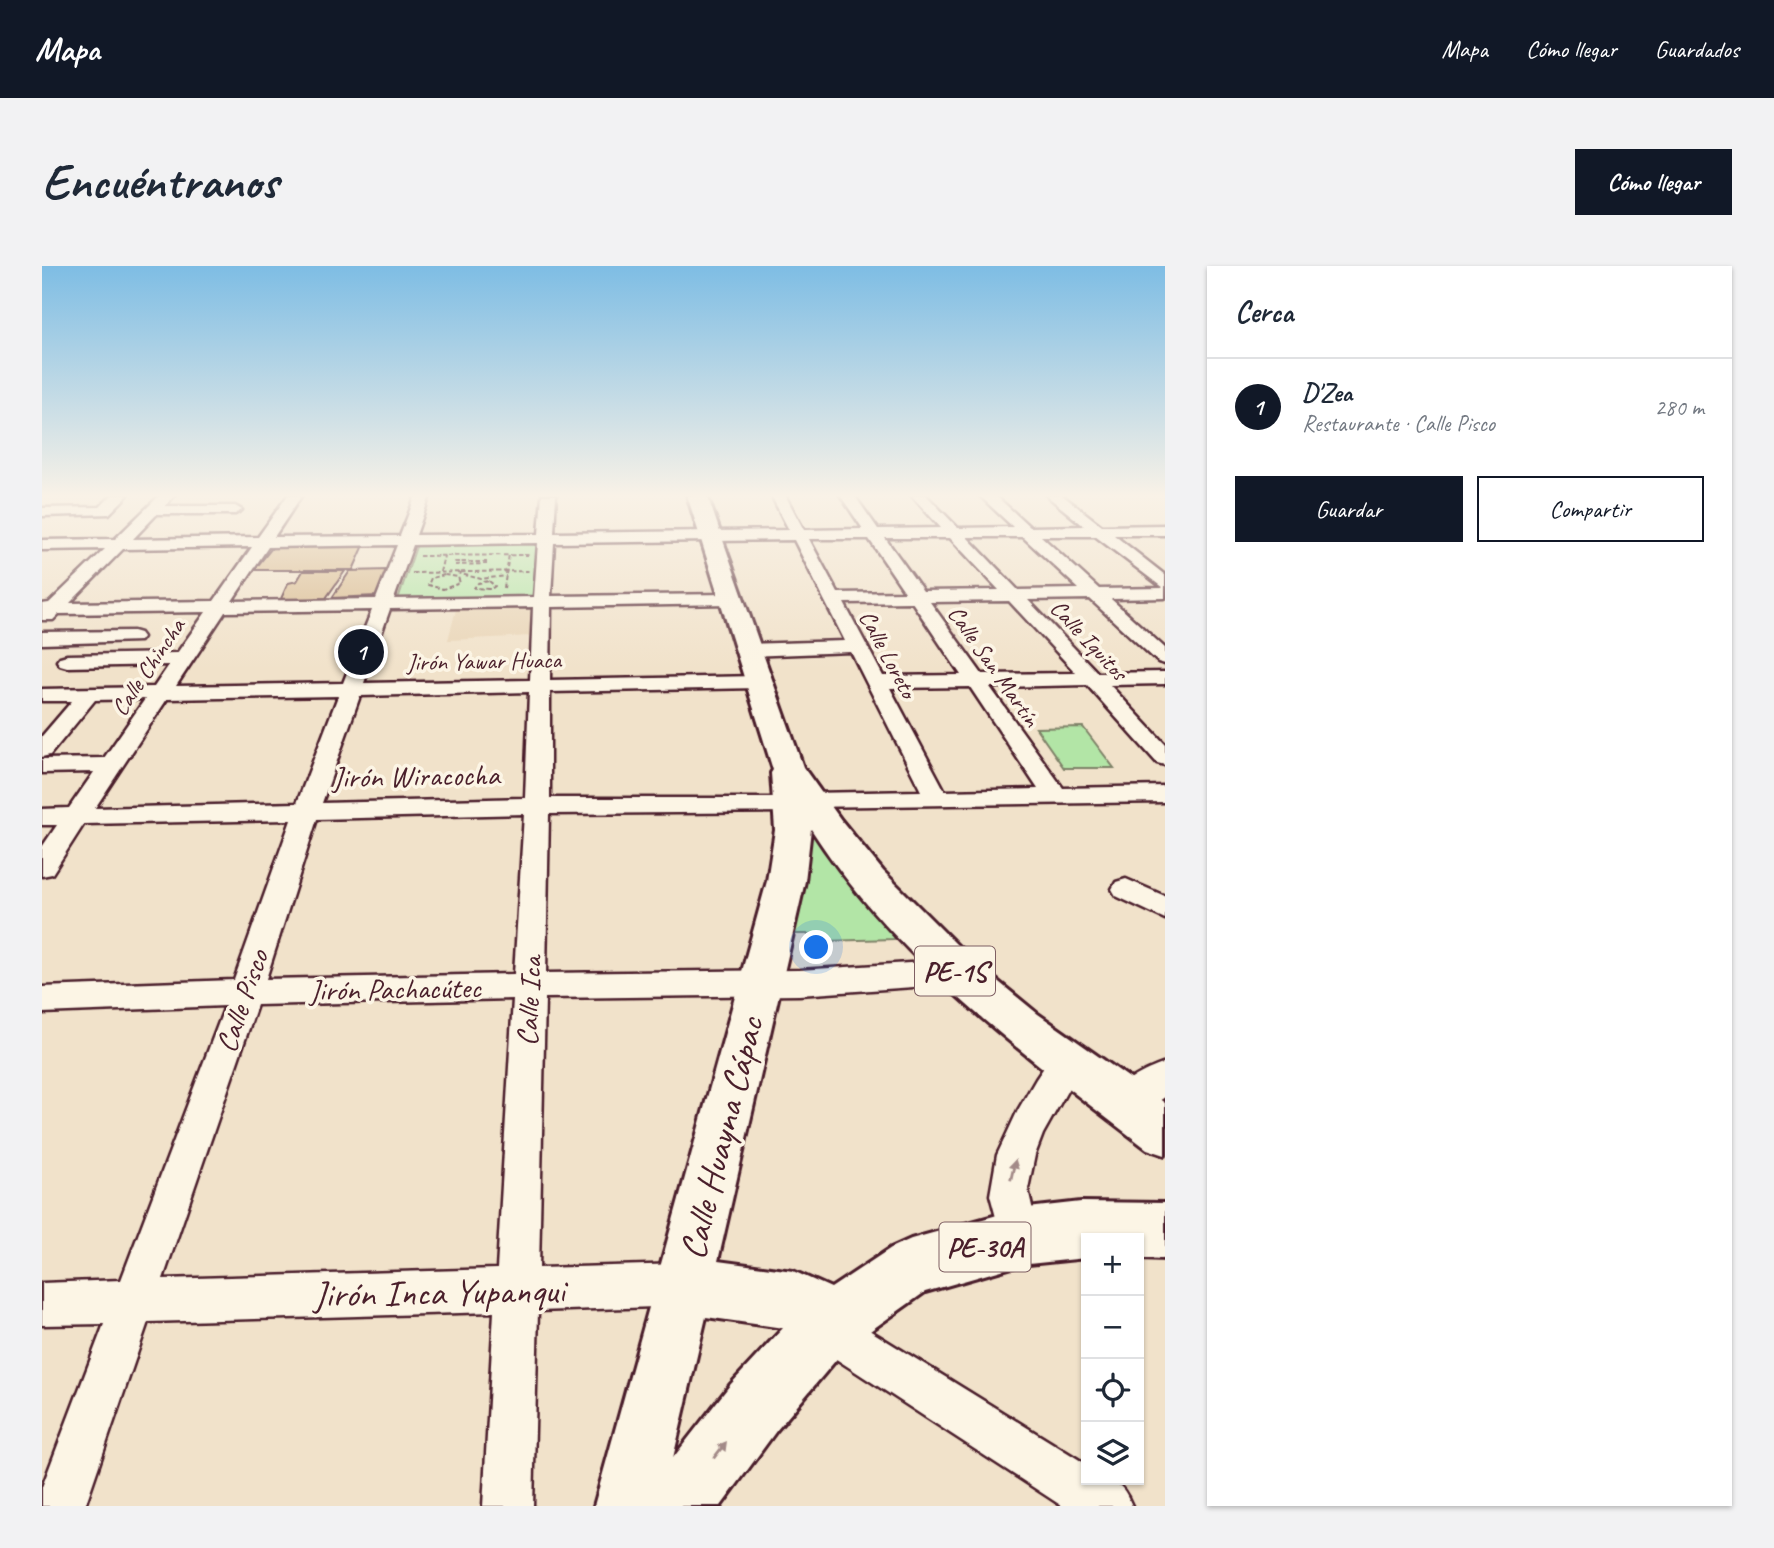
<!DOCTYPE html>
<html lang="es">
<meta charset="utf-8">
<style>
:root{--surface:#fff;--page:#f2f2f3;--text:#1f2937;--muted:#747a83;--line:#e0e1e3;--accent:#111827}
body{margin:0;font-family:Caveat,sans-serif;background:var(--page);color:var(--text)}
.controls{position:absolute;right:21px;bottom:21px;display:grid;overflow:hidden;border-radius:0px;box-shadow:0 2px 5px #0004}
.controls button{width:63px;height:63px;display:grid;place-items:center;padding:0;border:0;border-bottom:2px solid var(--line);background:var(--surface);color:var(--text);font:35px sans-serif}
.you{position:absolute;left:775px;top:682px;width:24px;height:24px;margin:-18px;border:5px solid #fff;border-radius:50%;background:#1a73e8;box-shadow:0 0 0 10px #1a73e833}
.badge{display:grid;place-items:center;width:46px;height:46px;border-radius:50%;background:var(--accent);color:#fff;font-size:23px;font-weight:700}
.pin{position:absolute;translate:-50% -50%;border:4px solid #fff;box-shadow:0 2px 7px #0006}
.list{margin:0;padding:0;list-style:none}
h2{display:flex;justify-content:space-between;align-items:center;height:91px;margin:0;padding:0 28px;font-size:30px}
h2 small{font-size:23px;font-weight:400;color:var(--muted)}
.list li{display:grid;grid-template-columns:46px 1fr auto;gap:21px;align-items:center;box-sizing:border-box;height:98px;padding:0 28px;border-top:2px solid var(--line)}
.list b{display:block;font-size:26px;white-space:nowrap}
.list p{margin:0;font-size:23px;white-space:nowrap;color:var(--muted)}
.list em{font-size:23px;font-style:normal;color:var(--muted)}
.actions{display:flex;gap:14px;padding:21px 28px}
.actions a{flex:1;padding:16px 0;border:2px solid var(--accent);border-radius:0px;text-align:center;font-size:24px;color:var(--accent)}
.actions .main{background:var(--accent);color:#fff}
.icon{flex:none;width:38px;height:38px;fill:none;stroke:currentColor;stroke-width:2;stroke-linecap:round;stroke-linejoin:round}
.map{position:relative;flex:none;width:1123px;height:1240px;overflow:hidden;border-radius:0px}
header{display:flex;align-items:center;gap:42px;box-sizing:border-box;height:98px;padding:0 35px;background:var(--accent);color:#fff}
header strong{font-size:33px}
nav{display:flex;gap:38px;margin-inline-start:auto;font-size:24px}
.intro{display:flex;align-items:center;justify-content:space-between;box-sizing:border-box;height:168px;padding:0 42px}
h1{margin:0;font-size:49px}
.button{padding:18px 32px;border-radius:0px;background:var(--accent);color:#fff;font-size:24px;font-weight:700}
main{display:flex;gap:42px;padding:0 42px}
aside{flex:1;background:var(--surface);border-radius:0px;box-shadow:0 2px 5px #0004}
.map>svg:first-child{display:block}
</style>
<header>
<strong>Mapa</strong>
<nav><a>Mapa</a><a>Cómo llegar</a><a>Guardados</a></nav>
</header>
<div class="intro"><h1>Encuéntranos</h1><a class="button">Cómo llegar</a></div>
<main>
<div class="map">
<svg width="1123" height="1240" viewBox="0 0 1123 1240">
<rect width="100%" height="100%" fill="#f1e2ca"/>
<filter id="ink" filterUnits="userSpaceOnUse"><feTurbulence type="fractalNoise" baseFrequency=".0143" numOctaves="2"/><feDisplacementMap in="SourceGraphic" scale="14" xChannelSelector="R" yChannelSelector="G"/><feConvolveMatrix kernelMatrix="1 2 1 2 8 2 1 2 1" color-interpolation-filters="sRGB"/></filter>
<g filter="url(#ink)">
<path fill="#e9d5b7" d="M494 339 489 370 406 374 415 340Z"/>
<g fill="#b2e5a6" stroke="#7e8268" stroke-width="2">
<path d="M495 277 491 331 356 333 375 278Z"/>
<path d="M1041 461 1072 502H1022L994 462Z"/>
<path d="M767 566 774 567 857 665 852 673 782 675 778 668H744Z"/>
</g>
<g fill="#d6b78a" stroke="#4a1f2b" stroke-width="2">
<path d="M323 277 311 304H212L233 278Z"/>
<path d="M345 304 335 330 290 332 308 305Z"/>
<path d="M261 305H303L284 332 238 335 246 317 255 315Z"/>
</g>
<g fill="none" stroke-linecap="round" stroke-linejoin="round">
<defs>
<g id="minor">
<path d="M70 229H86L67 248 0 250V242L58 241Z"/>
<path d="M118 229H133L123 240H193L200 244 193 248H115L91 273 216 271 246 229H260L232 271 358 270 374 229H388L374 269 497 268 500 229H514L512 267 747 264 729 229H743L762 264 821 263 798 229H812L836 263 899 262 869 229H884L916 262 971 261 937 229H953L988 261 1042 260 1004 229H1020L1060 260 1123 259V269H1072L1123 309V332L1069 333 1123 382V398L1116 396 1048 333 986 334 1056 407 1123 406V418L1068 419 1123 478V499L1115 497 1045 419 948 421 1021 522 1123 520V536L760 541 750 546 507 548 504 707 757 704 915 694 926 697 931 706 926 715 915 718 757 729 503 732 497 1002 642 998 657 1004 663 1019 657 1034 642 1040 496 1045 491 1240H441L452 1046 106 1056 43 1240H0V1221L62 1058 0 1059V1017L79 1014 183 740 0 747V721L192 714 249 554 42 558 10 608 0 610V581L15 559H0V543L27 542 52 506 0 507V493L62 492 103 433 53 434 8 489 0 491V470L30 435H0V423L112 421 127 399 25 401 18 399 15 395 18 391 25 389 135 387 164 346 17 348 11 354H0V338L7 337 63 283 0 284V274L73 273ZM999 270H1053L1121 322 1057 323ZM925 271H981L1037 323 976 324ZM843 272H908L957 324 881 325ZM767 273H827L863 326 796 327ZM752 274 803 375 706 378 696 384 706 390 809 386 879 525 767 527 757 532H508V426L717 422 724 420 727 416 724 412 717 410 508 414 509 341 689 338 698 333 689 328 509 330 512 277ZM496 277 492 331 352 333 371 279ZM355 279 334 333 190 335 226 281ZM210 281 172 335 28 337 81 283ZM967 335 1034 407 940 408 888 336ZM870 336 919 409 841 410 802 337ZM491 341 488 414 322 417 348 343ZM330 344 301 417 134 420 183 346ZM928 421 996 523 903 525 848 422ZM487 426 483 532 280 537 318 430ZM296 430 255 537 53 542 125 433ZM482 548 472 708 224 713 275 553ZM471 733 455 1003 121 1013 215 739Z"/>
<path d="M91 365 98 367 101 371 98 375 0 378V366Z"/>
<path d="M1084 613 1123 630V653L1074 630 1070 623 1074 616Z"/>
<path d="M1025 780 1037 785 1042 795 1001 868 993 889 986 923 997 971 991 985 977 991 963 985 948 929 955 889 976 844 994 813 1013 785Z"/>
<path d="M1123 797V831L1096 849 1083 854 1070 849 1065 838C1074 818 1103 804 1123 797Z"/>
<path d="M783 1039 798 1046 1044 1198V1214C1072 1214 1079 1213 1090 1240H1020L768 1076 761 1061 768 1046Z"/>
</g>
<path id="highway" d="M645 229H665L761 501 799 554 841 605 930 694 996 748 1123 837V889L1105 883C982 788 854 695 769 563L763 615 676 995 751 1005 789 1022 849 982 869 973 977 943 1039 936 1123 937V993L1097 992V972H1044V992L977 999 883 1026 804 1082 734 1165 679 1240H552L725 615 733 564 729 507 731 504ZM664 1051 741 1062 688 1119 631 1192Z"/>
</defs>
<use href="#minor" stroke="#4a1f2b" stroke-width="5"/>
<use href="#highway" stroke="#4a1f2b" stroke-width="6"/>
<g stroke="#4a1f2b" stroke-width="2" stroke-dasharray="4.5 2.5" stroke-linecap="butt">
<path d="M377 290 488 289"/>
<path d="M445 296H413V299L445 298"/>
<path d="M398 306 402 290"/>
<path d="M370 307 487 305"/>
<path d="M415 307 439 313 464 310"/>
<path d="M403 309 416 311 418 317 401 323 386 319 389 312Z"/>
<path d="M447 315 453 320 449 323 432 322 436 317Z"/>
<path d="M462 322 467 288"/>
</g>
<use href="#minor" fill="#fcf5e5" fill-rule="evenodd"/>
<use href="#highway" fill="#fcf5e5" fill-rule="evenodd"/>
</g>
<defs><path id="oneway-solid" d="M-6-.8H1V-3.2L6.5 0L1 3.2V.8H-6Z" transform="scale(1.75)"/></defs>
<g fill="#a38a88">
<use href="#oneway-solid" transform="translate(971 904) rotate(-77)"/>
<use href="#oneway-solid" transform="translate(678 1184) rotate(-52)"/>
</g>
</g>
<linearGradient id="sky" x2="0" y2="1"><stop stop-color="#7ebde4"/><stop offset="0.57" stop-color="#f9f2e7"/><stop offset="1" stop-color="#f9f2e7" stop-opacity="0"/></linearGradient>
<rect width="1123" height="403" fill="url(#sky)"/>
<g text-anchor="middle" dominant-baseline="central" stroke-width="7" stroke-linejoin="round" paint-order="stroke">
<g font-size="24" fill="#4a1f2b" stroke="#fcf5e5">
<text transform="translate(1047 374) rotate(47)">Calle Iquitos</text>
<text transform="translate(846 388) rotate(62)">Calle Loreto</text>
<text transform="translate(442 395) rotate(-1)">Jirón Yawar Huaca</text>
<text transform="translate(952 400) rotate(55)">Calle San Martín</text>
<text transform="translate(106 401) rotate(-56)">Calle Chincha</text>
</g>
<g fill="#fcf5e5" stroke="#7f5f63" stroke-width="2">
<rect x="873" y="680.5" width="80" height="49" rx="5"/>
<rect x="897.5" y="956.5" width="91" height="49" rx="5"/>
</g>
<g font-size="28" font-weight="bold" fill="#4a1f2b">
<text x="913" y="705">PE-1S</text>
<text x="943" y="981">PE-30A</text>
</g>
<g font-size="30" fill="#4a1f2b" stroke="#fcf5e5">
<text transform="translate(374 510) rotate(-1)">Jirón Wiracocha</text>
<text transform="translate(353 723) rotate(-1)">Jirón Pachacútec</text>
<text transform="translate(200 735) rotate(-71)">Calle Pisco</text>
<text transform="translate(487 735) rotate(-87)">Calle Ica</text>
</g>
<g font-size="37" fill="#4a1f2b" stroke="#fcf5e5">
<text transform="translate(679 872) rotate(-76)">Calle Huayna Cápac</text>
<text transform="translate(397 1026) rotate(-1)">Jirón Inca Yupanqui</text>
</g>
</g>
</svg>
<div class="controls">
<button>+</button>
<button>−</button>
<button><svg class="icon" aria-label="locate" viewBox="0 0 24 24"><circle cx="12" cy="12" r="6"/><path d="M12 2v4M12 18v4M2 12h4M18 12h4"/></svg></button>
<button><svg class="icon" aria-label="layers" viewBox="0 0 24 24"><path d="M12 4l9 5-9 5-9-5zM3 14l9 5 9-5"/></svg></button>
</div>
<div class="you"></div>
<div class="pin badge" style="left:319px;top:386px">1</div>
</div>
<aside>
<h2>Cerca<small></small></h2>
<ul class="list">
<li><span class="badge">1</span><div><b>D'Zea</b><p>Restaurante · Calle Pisco</p></div><em>280 m</em></li>
</ul>
<div class="actions"><a class="main">Guardar</a><a>Compartir</a></div>
</aside>
</main>
